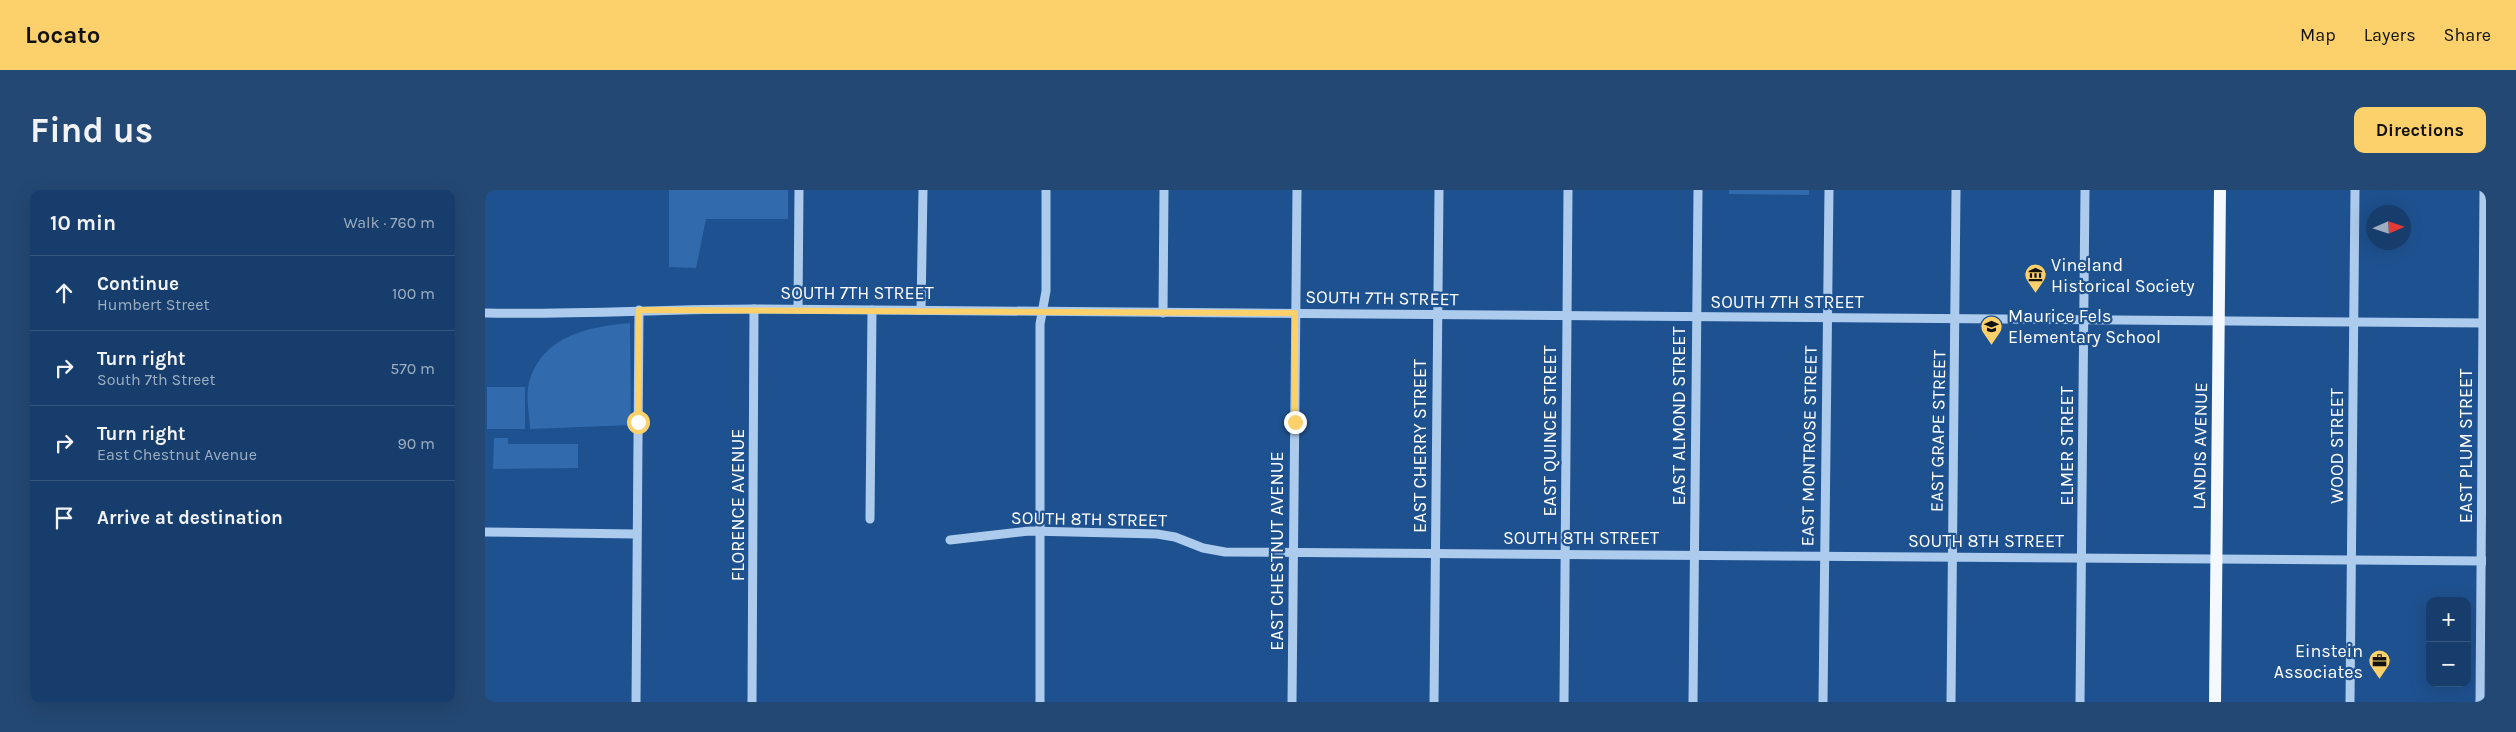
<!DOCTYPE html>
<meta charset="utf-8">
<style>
:root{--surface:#163d6b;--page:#234873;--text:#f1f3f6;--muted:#9eaec1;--line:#35567e;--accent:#fcd16c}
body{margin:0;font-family:Karla,sans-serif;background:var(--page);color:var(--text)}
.controls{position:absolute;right:15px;bottom:15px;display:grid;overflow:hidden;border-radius:10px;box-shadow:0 5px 20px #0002}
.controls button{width:45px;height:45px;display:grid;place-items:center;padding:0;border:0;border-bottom:1px solid var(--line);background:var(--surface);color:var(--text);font:25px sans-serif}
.compass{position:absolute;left:1881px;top:15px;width:45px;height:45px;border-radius:50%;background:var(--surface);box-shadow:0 5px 20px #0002;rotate:87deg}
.stop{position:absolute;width:15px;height:15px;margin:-11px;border:4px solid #fcd16c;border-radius:50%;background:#fff}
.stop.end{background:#fcd16c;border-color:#fff;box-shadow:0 1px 5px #0008}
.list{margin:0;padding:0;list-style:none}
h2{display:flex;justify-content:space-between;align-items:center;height:65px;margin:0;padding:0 20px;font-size:21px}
h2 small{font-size:16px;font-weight:400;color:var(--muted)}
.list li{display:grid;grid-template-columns:32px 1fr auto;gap:15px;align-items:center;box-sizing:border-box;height:75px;padding:0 20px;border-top:1px solid var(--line)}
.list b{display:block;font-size:19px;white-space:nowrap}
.list p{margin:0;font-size:16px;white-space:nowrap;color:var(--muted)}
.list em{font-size:16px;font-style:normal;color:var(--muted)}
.icon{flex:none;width:28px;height:28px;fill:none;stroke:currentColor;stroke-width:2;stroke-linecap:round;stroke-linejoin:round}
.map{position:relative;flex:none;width:2001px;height:512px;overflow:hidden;border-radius:10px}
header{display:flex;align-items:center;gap:30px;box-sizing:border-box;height:70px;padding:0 25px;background:var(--accent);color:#111}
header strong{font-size:24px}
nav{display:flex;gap:28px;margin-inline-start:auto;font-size:18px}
.intro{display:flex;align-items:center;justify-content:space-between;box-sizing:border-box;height:120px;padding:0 30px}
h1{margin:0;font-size:35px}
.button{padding:12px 22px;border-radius:10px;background:var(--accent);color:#111;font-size:18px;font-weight:700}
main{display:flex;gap:30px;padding:0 30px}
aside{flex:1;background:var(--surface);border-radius:10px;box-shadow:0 5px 20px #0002}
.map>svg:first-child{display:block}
</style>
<header>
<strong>Locato</strong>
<nav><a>Map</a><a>Layers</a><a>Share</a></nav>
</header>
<div class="intro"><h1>Find us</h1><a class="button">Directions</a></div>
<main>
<aside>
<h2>10 min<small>Walk · 760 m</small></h2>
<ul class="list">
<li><svg class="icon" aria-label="ahead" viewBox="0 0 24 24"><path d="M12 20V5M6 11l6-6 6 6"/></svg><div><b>Continue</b><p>Humbert Street</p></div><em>100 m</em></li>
<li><svg class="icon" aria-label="right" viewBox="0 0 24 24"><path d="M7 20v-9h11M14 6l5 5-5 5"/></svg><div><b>Turn right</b><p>South 7th Street</p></div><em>570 m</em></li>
<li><svg class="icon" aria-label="right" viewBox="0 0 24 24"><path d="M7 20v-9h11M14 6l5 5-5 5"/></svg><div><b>Turn right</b><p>East Chestnut Avenue</p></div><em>90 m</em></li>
<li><svg class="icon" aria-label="arrive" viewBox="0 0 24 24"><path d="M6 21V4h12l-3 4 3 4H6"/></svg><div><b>Arrive at destination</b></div></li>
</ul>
</aside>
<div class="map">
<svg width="2001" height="512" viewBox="0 0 2001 512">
<rect width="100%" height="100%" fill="#1e518f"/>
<g fill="#316bad">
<path d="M184 0H303V29H221L211 78 184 77Z"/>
<path d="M1244 0H1324V5L1244 4Z"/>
<path d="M145 133 146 235 45 239C45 226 40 206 44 193 57 146 102 137 145 133Z"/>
<rect x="2" y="197" width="38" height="42"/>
<path d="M9 248H23V254H93V278L8 279Z"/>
</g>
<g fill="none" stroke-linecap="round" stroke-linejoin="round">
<g stroke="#adcbed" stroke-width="9">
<path d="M313 119 314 0"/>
<path d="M436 120 438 0"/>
<path d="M0 123C90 125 179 119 269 119L2001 133"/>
<path d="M678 123 679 0"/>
<path d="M385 329 387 120"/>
<path d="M0 342 151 344"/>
<path d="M465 350 544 341 672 344 690 347 718 358 740 362 2001 371"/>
<path d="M151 512 154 120"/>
<path d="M267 512 269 119"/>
<path d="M555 512V134L561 101V0"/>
<path d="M807 512 812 0"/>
<path d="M949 512 954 0"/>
<path d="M1079 512 1083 0"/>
<path d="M1208 512 1213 0"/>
<path d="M1338 512 1344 0"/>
<path d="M1466 512 1471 0"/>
<path d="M1595 512 1600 0"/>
<path d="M1865 512 1870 0"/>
<path d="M1995 512 1999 0"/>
</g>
<path stroke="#f4f8ff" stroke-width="12" d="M1730 512 1735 0"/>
</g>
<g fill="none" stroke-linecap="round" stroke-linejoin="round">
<path stroke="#fcd16c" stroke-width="6" d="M153 232 154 120 810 123V232"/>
</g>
<defs>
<symbol id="museum-pin" viewBox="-11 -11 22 30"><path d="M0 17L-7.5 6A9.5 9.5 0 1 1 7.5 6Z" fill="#fcd16c" stroke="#1e518f"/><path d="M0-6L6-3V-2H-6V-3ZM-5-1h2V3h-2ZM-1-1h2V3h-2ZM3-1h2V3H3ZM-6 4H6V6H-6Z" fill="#111"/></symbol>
<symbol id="school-pin" viewBox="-11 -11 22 30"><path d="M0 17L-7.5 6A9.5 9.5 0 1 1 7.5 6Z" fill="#fcd16c" stroke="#1e518f"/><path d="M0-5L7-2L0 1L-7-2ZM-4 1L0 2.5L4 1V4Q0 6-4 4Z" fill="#111"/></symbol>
<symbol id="office-pin" viewBox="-11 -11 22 30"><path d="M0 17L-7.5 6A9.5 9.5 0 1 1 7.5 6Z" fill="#fcd16c" stroke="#1e518f"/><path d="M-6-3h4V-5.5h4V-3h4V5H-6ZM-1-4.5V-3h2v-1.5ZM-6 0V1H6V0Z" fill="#111"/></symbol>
</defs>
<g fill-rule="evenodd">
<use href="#museum-pin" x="1538" y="72" width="25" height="34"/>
<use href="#school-pin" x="1494" y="124" width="25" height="34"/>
<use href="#office-pin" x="1882" y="458" width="25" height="34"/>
</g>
<g text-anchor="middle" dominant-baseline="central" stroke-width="4.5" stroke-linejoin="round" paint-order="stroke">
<g font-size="18" fill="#fff" stroke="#1e518f" text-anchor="start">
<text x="1566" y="75">Vineland<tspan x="1566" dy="21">Historical Society</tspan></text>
<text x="1523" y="126">Maurice Fels<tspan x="1523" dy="21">Elementary School</tspan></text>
<text x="1878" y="461" text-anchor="end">Einstein<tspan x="1878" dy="21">Associates</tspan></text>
</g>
<g font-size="18" fill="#fff" stroke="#1e518f">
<text x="372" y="103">SOUTH 7TH STREET</text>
<text transform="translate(897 108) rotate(1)">SOUTH 7TH STREET</text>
<text x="1302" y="112">SOUTH 7TH STREET</text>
<text transform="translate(1194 226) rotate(-90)">EAST ALMOND STREET</text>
<text transform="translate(1065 241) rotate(-90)">EAST QUINCE STREET</text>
<text transform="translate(1453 241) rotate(-89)">EAST GRAPE STREET</text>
<text transform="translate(935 256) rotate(-90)">EAST CHERRY STREET</text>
<text transform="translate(1324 256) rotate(-89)">EAST MONTROSE STREET</text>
<text transform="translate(1582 256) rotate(-90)">ELMER STREET</text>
<text transform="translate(1715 256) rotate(-89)">LANDIS AVENUE</text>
<text transform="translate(1852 256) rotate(-90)">WOOD STREET</text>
<text transform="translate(1981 256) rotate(-90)">EAST PLUM STREET</text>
<text transform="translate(253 315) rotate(-90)">FLORENCE AVENUE</text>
<text transform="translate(604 329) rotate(1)">SOUTH 8TH STREET</text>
<text x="1096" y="348">SOUTH 8TH STREET</text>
<text x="1501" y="351">SOUTH 8TH STREET</text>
<text transform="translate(792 361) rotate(-90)">EAST CHESTNUT AVENUE</text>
</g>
</g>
</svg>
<div class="controls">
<button>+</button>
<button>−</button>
</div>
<svg class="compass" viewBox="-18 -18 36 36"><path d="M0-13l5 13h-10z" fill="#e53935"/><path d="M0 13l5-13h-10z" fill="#9eaec1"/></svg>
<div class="stop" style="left:153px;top:232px"></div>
<div class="stop end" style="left:810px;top:232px"></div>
</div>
</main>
